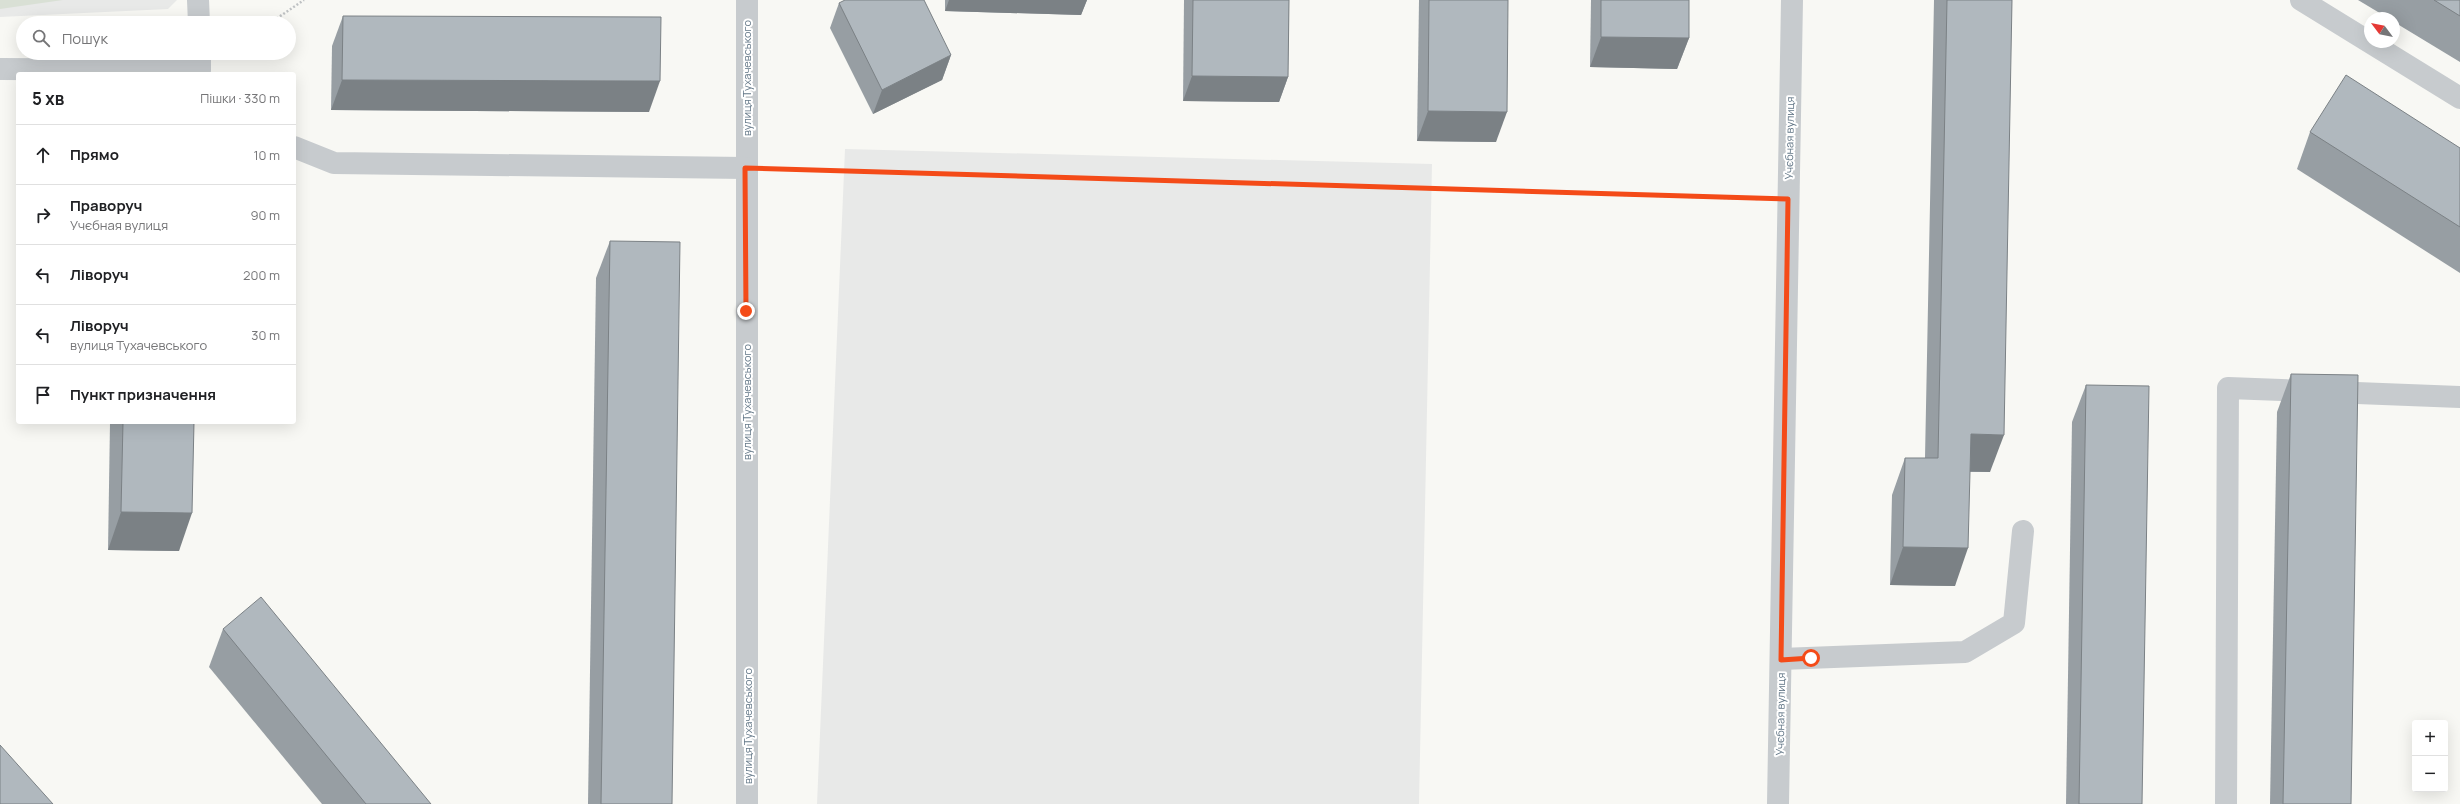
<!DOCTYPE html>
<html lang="uk">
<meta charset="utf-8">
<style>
:root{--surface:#fff;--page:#f2f2f2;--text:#202124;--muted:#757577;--line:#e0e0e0}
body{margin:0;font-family:Manrope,sans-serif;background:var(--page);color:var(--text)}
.controls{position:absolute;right:12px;bottom:12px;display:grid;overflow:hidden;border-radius:4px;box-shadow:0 4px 16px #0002}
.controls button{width:36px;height:36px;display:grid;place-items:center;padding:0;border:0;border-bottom:1px solid var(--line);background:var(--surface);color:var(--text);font:20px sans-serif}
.compass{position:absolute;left:2364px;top:12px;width:36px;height:36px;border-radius:50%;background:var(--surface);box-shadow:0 4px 16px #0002;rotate:302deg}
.stop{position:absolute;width:12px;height:12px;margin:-9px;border:3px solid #f44b18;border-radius:50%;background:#fff}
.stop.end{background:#f44b18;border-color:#fff;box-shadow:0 1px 4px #0008}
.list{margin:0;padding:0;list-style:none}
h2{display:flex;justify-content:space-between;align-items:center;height:52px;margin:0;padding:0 16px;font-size:17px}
h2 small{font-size:13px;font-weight:400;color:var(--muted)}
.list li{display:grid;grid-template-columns:26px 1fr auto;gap:12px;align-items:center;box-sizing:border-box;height:60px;padding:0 16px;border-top:1px solid var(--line)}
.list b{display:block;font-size:15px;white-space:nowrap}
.list p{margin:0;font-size:13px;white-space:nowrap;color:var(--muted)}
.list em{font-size:13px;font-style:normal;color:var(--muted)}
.icon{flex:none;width:22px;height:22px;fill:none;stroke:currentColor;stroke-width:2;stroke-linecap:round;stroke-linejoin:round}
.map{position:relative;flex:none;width:2460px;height:804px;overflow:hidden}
.search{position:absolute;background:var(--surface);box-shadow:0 4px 16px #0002;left:16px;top:16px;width:280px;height:44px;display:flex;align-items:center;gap:10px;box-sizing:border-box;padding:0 14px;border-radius:22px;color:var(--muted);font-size:15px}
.panel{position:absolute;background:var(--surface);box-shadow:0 4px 16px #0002;left:16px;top:72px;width:280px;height:352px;border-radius:4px}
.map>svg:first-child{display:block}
</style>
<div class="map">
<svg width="2460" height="804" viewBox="0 0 2460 804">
<rect width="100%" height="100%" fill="#f8f8f4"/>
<g fill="#e8e9e8">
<path d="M0 0H177L168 9 0 17Z"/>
<path d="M845 149 1432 164 1419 804H817Z"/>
</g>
<path fill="#d9e0d5" d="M0 0H63L0 9Z"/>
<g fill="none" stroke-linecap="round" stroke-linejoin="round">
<g stroke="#bec1c3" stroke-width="2.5" stroke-dasharray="2 2" stroke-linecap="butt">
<path d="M270 23 304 0"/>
<path d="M776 169 1758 199"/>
</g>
<g stroke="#c7cbce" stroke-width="22">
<path d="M198 0 199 23"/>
<path d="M747 0V804"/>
<path d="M2301 0 2460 98"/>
<path d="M0 69 200 70V53"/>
<path d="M294 147 334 163 745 168"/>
<path d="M1781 659 1965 652 2014 623 2023 531"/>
<path d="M1778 804 1792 0"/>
<path d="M2226 804 2228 388 2460 397"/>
</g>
</g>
<g fill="#979ea3">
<path d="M945 0H1087L1081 15 945 11Z"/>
<path d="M1184 0H1289L1288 77 1279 102 1183 101Z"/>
<path d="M1419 0H1508L1496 142 1417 141Z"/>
<path d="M1591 0H1689V38L1677 69 1590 67Z"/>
<path d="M1934 0H2012L1990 472H1970L1955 586 1890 585 1892 495 1905 458H1925Z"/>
<path d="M2358 0H2460V62L2394 22V18H2388Z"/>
<path d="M839 3 951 55 942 80 873 114 830 28Z"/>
<path d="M343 16 649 112 331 110 332 46Z"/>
<path d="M2310 132 2460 148V273L2297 169Z"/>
<path d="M610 241 672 804H588L596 278Z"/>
<path d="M2291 374 2351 804H2270L2277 412Z"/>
<path d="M2086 385 2142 804H2066L2072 422Z"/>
<path d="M110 422H194L179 551 108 550Z"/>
<path d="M223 629 431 804H322L209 667Z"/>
</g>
<g fill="#7b8185">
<path d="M949 0H1087L1081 15 945 11Z"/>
<path d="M1601 37 1689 38 1677 69 1590 67Z"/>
<path d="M951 55 942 80 873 114 882 90Z"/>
<path d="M1192 76 1288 77 1279 102 1183 101Z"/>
<path d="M342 80 660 81 649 112 331 110Z"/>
<path d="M1428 111 1507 112 1496 142 1417 141Z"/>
<path d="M1971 434 2004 435 1990 472 1957 471Z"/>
<path d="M121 512 192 513 179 551 108 550Z"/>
<path d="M1903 547 1968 548 1955 586 1890 585Z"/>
</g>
<g fill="#b0b8be" stroke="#7b8185">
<path d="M845 0H924L951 55 882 90 839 3Z"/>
<path d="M1193 0H1289L1288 77 1192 76Z"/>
<path d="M1429 0H1508L1507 112 1428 111Z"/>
<path d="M1601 0H1689V38L1601 37Z"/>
<path d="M1947 0H2012L2004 435 1971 434 1968 548 1903 547 1905 458H1938Z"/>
<path d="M2434 0H2460V16Z"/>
<path d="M343 16 661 17 660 81 342 80Z"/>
<path d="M2346 75 2460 148V227L2310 132Z"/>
<path d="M610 241 680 242 672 804H601Z"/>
<path d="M2291 374 2358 375 2351 804H2283Z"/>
<path d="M2086 385 2149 386 2142 804H2079Z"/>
<path d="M123 422H194L192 513 121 512Z"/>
<path d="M261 597 431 804H366L223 629Z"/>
<path d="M0 745 53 804H0Z"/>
</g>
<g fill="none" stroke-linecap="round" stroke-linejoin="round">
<path stroke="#f44b18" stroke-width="5" d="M746 311 745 168 1788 199 1781 660 1811 658"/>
</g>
<g text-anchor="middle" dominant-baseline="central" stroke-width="4" stroke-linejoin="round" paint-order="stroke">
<g font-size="11" fill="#647888" stroke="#fff">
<text transform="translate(746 78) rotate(-90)">вулиця Тухачевського</text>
<text transform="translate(1789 138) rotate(-89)">Учєбная вулиця</text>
<text transform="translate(746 402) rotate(-90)">вулиця Тухачевського</text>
<text transform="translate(1780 714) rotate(-89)">Учєбная вулиця</text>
<text transform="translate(747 726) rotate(-90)">вулиця Тухачевського</text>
</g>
</g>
</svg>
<div class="controls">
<button>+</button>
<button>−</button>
</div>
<svg class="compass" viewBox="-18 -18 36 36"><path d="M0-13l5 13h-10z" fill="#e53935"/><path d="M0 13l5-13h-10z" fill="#757577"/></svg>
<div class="stop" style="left:1811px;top:658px"></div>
<div class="stop end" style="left:746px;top:311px"></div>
<div class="search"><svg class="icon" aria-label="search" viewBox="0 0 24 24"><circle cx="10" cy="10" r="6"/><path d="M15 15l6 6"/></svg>Пошук</div>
<section class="panel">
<h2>5 хв<small>Пішки · 330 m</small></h2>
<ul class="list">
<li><svg class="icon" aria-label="ahead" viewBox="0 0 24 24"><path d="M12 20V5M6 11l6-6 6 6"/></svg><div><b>Прямо</b></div><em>10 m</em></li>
<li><svg class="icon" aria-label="right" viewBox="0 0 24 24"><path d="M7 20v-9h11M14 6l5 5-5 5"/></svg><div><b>Праворуч</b><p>Учєбная вулиця</p></div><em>90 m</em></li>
<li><svg class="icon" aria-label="left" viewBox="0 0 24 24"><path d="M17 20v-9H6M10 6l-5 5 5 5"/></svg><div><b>Ліворуч</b></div><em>200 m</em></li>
<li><svg class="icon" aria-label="left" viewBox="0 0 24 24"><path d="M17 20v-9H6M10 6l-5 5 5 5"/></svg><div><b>Ліворуч</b><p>вулиця Тухачевського</p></div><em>30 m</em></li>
<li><svg class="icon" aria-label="arrive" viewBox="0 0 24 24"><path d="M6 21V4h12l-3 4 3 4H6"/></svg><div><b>Пункт призначення</b></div></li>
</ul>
</section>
</div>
